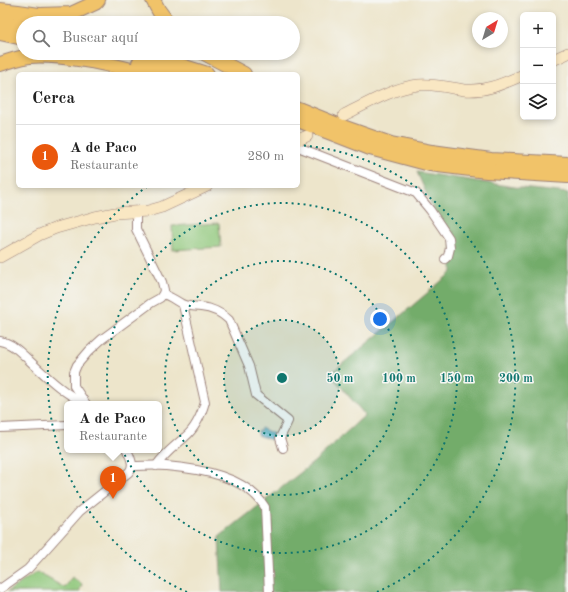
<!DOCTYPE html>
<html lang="es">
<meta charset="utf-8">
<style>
:root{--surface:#fff;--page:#f2f2f2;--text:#222;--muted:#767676;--line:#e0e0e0;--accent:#ea580c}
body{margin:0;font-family:"Old Standard TT",serif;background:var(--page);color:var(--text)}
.controls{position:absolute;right:12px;top:12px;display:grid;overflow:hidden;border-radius:6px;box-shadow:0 2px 6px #0003}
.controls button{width:36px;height:36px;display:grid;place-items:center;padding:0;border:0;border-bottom:1px solid var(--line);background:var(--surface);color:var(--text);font:20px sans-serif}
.compass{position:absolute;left:472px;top:12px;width:36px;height:36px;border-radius:50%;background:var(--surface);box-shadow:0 2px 6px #0003;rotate:38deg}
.you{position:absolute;left:380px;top:319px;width:14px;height:14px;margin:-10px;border:3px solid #fff;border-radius:50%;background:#1a73e8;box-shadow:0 0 0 6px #1a73e833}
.badge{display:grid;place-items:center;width:26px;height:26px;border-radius:50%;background:var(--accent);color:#fff;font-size:13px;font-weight:700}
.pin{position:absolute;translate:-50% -33px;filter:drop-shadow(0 1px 2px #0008)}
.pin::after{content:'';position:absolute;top:21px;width:14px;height:12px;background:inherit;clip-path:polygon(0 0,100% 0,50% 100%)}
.popup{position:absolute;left:64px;top:401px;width:98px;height:52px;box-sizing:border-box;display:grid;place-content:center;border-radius:6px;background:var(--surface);filter:drop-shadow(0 1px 3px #0005);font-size:13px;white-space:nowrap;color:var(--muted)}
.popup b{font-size:15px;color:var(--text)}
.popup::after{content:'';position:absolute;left:50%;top:100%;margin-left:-8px;border:8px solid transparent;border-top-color:var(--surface)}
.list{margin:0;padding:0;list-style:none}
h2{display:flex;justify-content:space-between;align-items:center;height:52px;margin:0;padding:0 16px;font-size:17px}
h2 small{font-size:13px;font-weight:400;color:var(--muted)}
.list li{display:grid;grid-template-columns:26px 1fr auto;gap:12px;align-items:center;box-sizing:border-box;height:64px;padding:0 16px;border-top:1px solid var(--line)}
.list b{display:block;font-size:15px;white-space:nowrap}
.list p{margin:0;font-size:13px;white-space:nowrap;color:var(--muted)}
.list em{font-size:13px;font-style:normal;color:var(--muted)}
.icon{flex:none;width:22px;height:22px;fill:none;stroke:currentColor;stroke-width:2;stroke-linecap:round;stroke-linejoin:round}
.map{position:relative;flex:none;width:568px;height:592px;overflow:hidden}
.search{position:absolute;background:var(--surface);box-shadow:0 2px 6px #0003;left:16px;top:16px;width:284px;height:44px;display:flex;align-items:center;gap:10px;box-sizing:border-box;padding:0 14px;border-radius:22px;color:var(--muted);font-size:15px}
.panel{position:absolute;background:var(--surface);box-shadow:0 2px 6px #0003;left:16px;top:72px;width:284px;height:116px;border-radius:6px}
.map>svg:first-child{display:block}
</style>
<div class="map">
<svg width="568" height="592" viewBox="0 0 568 592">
<rect width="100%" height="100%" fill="#f6f6f2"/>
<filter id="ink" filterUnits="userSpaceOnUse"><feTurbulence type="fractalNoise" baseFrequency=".025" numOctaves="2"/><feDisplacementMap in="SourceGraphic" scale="8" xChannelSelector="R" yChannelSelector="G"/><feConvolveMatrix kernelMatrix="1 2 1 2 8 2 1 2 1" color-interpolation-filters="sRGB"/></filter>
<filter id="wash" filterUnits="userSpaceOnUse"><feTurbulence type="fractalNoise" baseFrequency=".012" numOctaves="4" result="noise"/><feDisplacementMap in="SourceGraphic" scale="16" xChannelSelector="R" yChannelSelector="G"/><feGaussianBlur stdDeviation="0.9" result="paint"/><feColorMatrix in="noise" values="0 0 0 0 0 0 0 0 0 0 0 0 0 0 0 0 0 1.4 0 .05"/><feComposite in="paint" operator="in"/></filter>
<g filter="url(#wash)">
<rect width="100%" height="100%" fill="#ede5cb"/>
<g fill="#8fc77a" stroke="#6c7352">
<path d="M219 223 221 247 173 250 172 226Z"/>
<path d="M37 572 65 588 72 577 82 584 79 592H7Z"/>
</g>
<path fill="#73ac6a" stroke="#5e664a" d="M417 172 521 188 568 193V592H222L219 537 314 462 365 415 330 374 399 317 452 272V237L433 209Z"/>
<path fill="#4cafcb" stroke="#4b677b" d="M261 428 274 434 271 440 258 435V431H260Z"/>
</g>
<g filter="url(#ink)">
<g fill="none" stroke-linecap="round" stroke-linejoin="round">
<defs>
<g id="street">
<path d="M298 147 416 193 430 210 449 238 450 248 448 256 445 259"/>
<path d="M163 294C170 296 176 301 182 304 188 307 195 306 201 307 211 308 222 313 229 320L249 366 256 395 288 421 280 438 283 448"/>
<path d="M0 341C13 343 23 355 33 364 47 377 67 396 85 403"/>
<path d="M86 404 74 386V372L77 365 89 351 102 339 151 303 160 298 163 294 164 290 162 282 136 229V212"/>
<path d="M0 428 67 425"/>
<path d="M132 466C143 466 155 465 166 466 200 469 246 476 265 507L269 592"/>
<path d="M156 466C165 453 174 447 185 437 196 428 201 416 205 402L183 305"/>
<path d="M0 589 28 569 80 511 129 472C135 465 130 457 127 450"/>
</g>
<g id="secondary">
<path d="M553 60 568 53"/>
<path d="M344 115C366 104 393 88 418 85 431 83 451 88 464 90 486 92 504 83 523 75"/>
<path d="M298 140 307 136"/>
<path d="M0 257 39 235 56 228 95 217 115 213 148 211 162 207 207 186"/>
</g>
<g id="highway">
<path d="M153 0 159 11 168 23"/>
<path d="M0 10 18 12 39 15 71 14 95 3 98 0"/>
<path d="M0 23 23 27"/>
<path d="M0 33 23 38"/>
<path d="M140 53 207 74"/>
<path d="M204 53 244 74"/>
<path d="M139 63 175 74"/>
<path d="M0 64C10 61 20 57 30 56 50 54 71 58 91 61 110 65 129 69 148 74"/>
<path d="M298 109 340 126 391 144 432 152 491 160 568 164"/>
<path d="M298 120 370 148 430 164 487 171 568 176"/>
</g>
</defs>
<use href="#street" stroke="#9c827b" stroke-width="10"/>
<use href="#secondary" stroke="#9c827b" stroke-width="12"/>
<use href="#highway" stroke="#9c827b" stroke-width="16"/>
<use href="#street" stroke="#fff" stroke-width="8"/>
<use href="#secondary" stroke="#f9e7c3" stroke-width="11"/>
<use href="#highway" stroke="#f1c369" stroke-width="14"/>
</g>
</g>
<circle cx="282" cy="378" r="58" fill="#0f766e" fill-opacity=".12"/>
<g fill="none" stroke="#0f766e" stroke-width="2" stroke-dasharray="2 4">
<circle cx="282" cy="378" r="58"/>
<circle cx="282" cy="378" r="117"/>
<circle cx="282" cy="378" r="175"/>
<path d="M187 592A234 234 0 0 1 148 186M298 145A234 234 0 0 1 377 592"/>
</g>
<circle cx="282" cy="378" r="6" fill="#0f766e" stroke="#f6f6f2" stroke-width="2"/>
<g font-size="12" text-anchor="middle" font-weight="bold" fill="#0f766e" stroke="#f6f6f2" stroke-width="3" stroke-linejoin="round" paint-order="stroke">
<text x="340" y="382">50 m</text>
<text x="399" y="382">100 m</text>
<text x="457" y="382">150 m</text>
<text x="516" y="382">200 m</text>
</g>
</svg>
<div class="controls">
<button>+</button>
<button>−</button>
<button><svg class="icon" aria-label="layers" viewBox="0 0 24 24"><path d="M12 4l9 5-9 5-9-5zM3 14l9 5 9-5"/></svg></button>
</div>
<svg class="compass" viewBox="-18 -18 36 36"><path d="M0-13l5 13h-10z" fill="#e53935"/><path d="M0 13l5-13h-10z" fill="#767676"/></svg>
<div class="you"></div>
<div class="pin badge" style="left:113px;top:499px">1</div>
<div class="popup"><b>A de Paco</b>Restaurante</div>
<div class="search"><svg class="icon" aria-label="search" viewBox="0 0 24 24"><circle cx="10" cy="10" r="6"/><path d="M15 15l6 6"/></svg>Buscar aquí</div>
<section class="panel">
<h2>Cerca<small></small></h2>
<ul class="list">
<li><span class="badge">1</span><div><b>A de Paco</b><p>Restaurante</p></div><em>280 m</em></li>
</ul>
</section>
</div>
